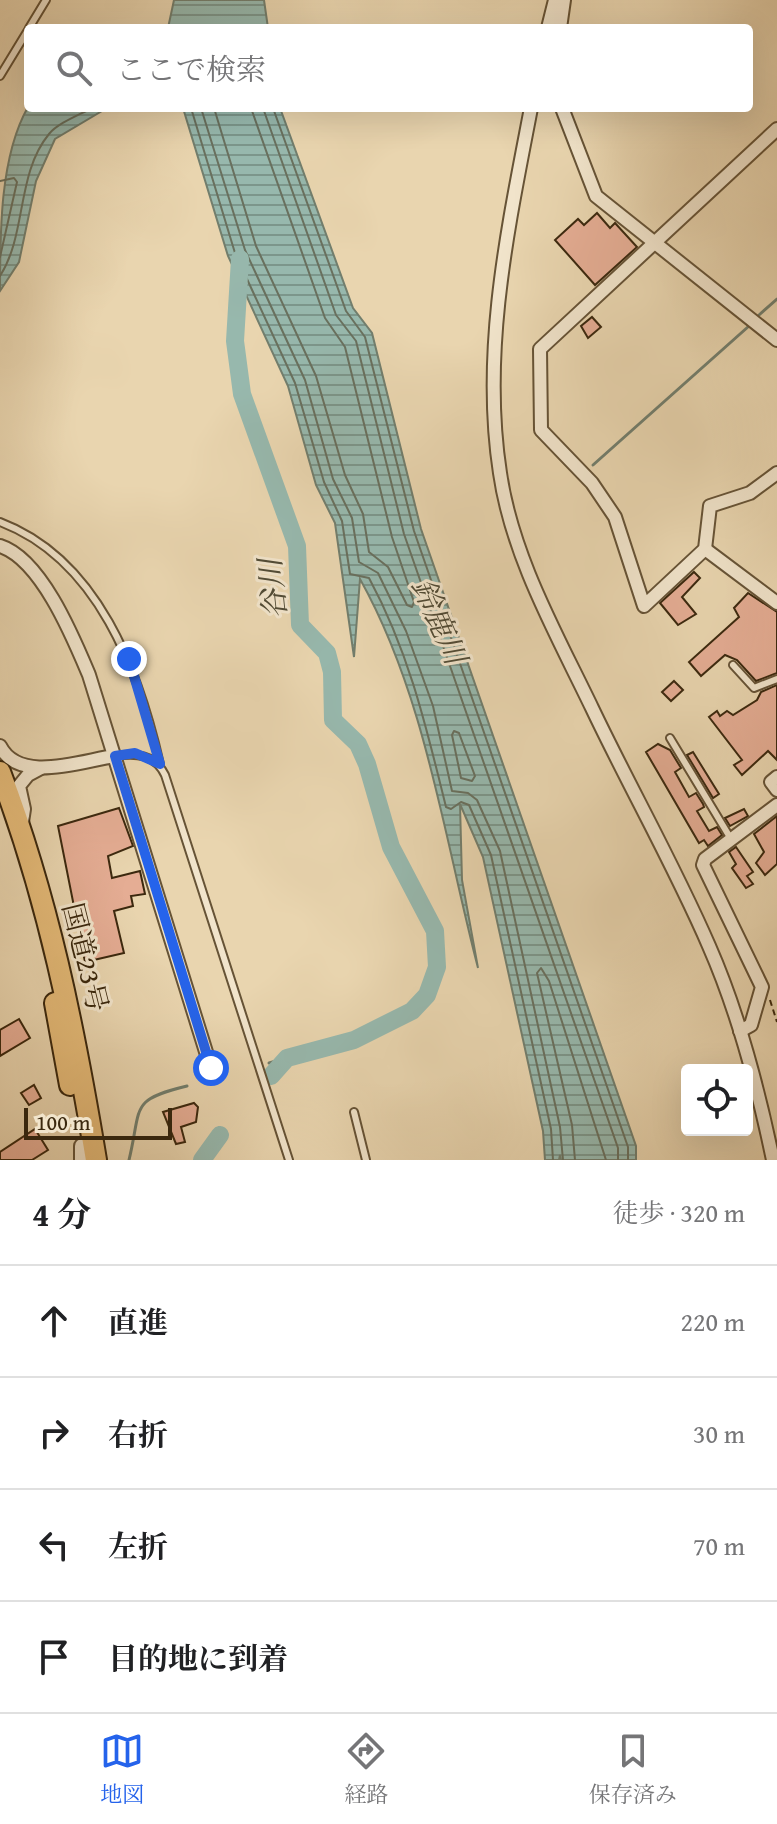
<!DOCTYPE html>
<html lang="ja">
<meta charset="utf-8">
<style>
:root{--surface:#fff;--page:#f6f6f6;--text:#202124;--muted:#757577;--line:#e0e0e0;--accent:#2563eb}
body{margin:0;font-family:"Gentium Book Plus","Noto Serif JP",serif;background:var(--page);color:var(--text)}
.controls{position:absolute;right:24px;bottom:24px;display:grid;overflow:hidden;border-radius:8px;box-shadow:0 8px 32px #0002}
.controls button{width:72px;height:72px;display:grid;place-items:center;padding:0;border:0;border-bottom:2px solid var(--line);background:var(--surface);color:var(--text);font:40px sans-serif}
.scale{position:absolute;left:24px;bottom:20px;width:148px;box-sizing:border-box;padding-left:8px;border:4px solid #3b280e;border-top:0;font-size:22px;line-height:28px;white-space:nowrap;color:#3b280e;-webkit-text-stroke:6px #f1e4cb;paint-order:stroke}
.stop{position:absolute;width:24px;height:24px;margin:-18px;border:6px solid #2563eb;border-radius:50%;background:#fff}
.stop.end{background:#2563eb;border-color:#fff;box-shadow:0 2px 8px #0008}
.list{margin:0;padding:0;list-style:none}
h2{display:flex;justify-content:space-between;align-items:center;height:104px;margin:0;padding:0 32px;font-size:34px}
h2 small{font-size:26px;font-weight:400;color:var(--muted)}
.list li{display:grid;grid-template-columns:52px 1fr auto;gap:24px;align-items:center;box-sizing:border-box;height:112px;padding:0 32px;border-top:2px solid var(--line)}
.list b{display:block;font-size:30px;white-space:nowrap}
.list em{font-size:26px;font-style:normal;color:var(--muted)}
.icon{flex:none;width:44px;height:44px;fill:none;stroke:currentColor;stroke-width:2;stroke-linecap:round;stroke-linejoin:round}
.map{position:relative;flex:none;width:777px;height:1160px;overflow:hidden}
.search{position:absolute;background:var(--surface);box-shadow:0 8px 32px #0002;left:24px;right:24px;top:24px;height:88px;display:flex;align-items:center;gap:20px;box-sizing:border-box;padding:0 28px;border-radius:8px;color:var(--muted);font-size:30px}
.sheet{height:552px;background:var(--surface)}
nav{display:flex;justify-content:space-around;align-items:center;box-sizing:border-box;height:112px;border-top:2px solid var(--line);background:var(--surface);font-size:22px;color:var(--muted)}
nav a{display:grid;justify-items:center;gap:4px}
nav .on{color:var(--accent)}
.map>svg:first-child{display:block}
</style>
<div class="map">
<svg width="777" height="1160" viewBox="0 0 777 1160">
<defs>
<pattern id="water-rules" width="6" height="5" patternUnits="userSpaceOnUse" patternTransform="scale(2)"><rect width="6" height="5" fill="#97b8ad"/><path d="M0 2.5h6" fill="none" stroke="#7c968b"/></pattern>
</defs>
<rect width="100%" height="100%" fill="#e9d5af"/>
<filter id="stains"><feTurbulence type="fractalNoise" baseFrequency=".0025" numOctaves="4"/><feColorMatrix values="0 0 0 0 .2 0 0 0 0 .09 0 0 0 0 .02 0 0 0 .5 -.17"/></filter>
<radialGradient id="worn" r=".72"><stop offset=".6" stop-color="#630" stop-opacity="0"/><stop offset="1" stop-color="#630" stop-opacity=".3"/></radialGradient>
<g fill="url(#water-rules)" stroke="#727e6d" stroke-width="2">
<path d="M174 0H264L268 28H168Z"/>
<path d="M28 107 107 108 55 139 36 181 19 262 0 291C0 232 0 156 28 107Z"/>
<path d="M183 108H280L353 308 372 333 421 529 636 1146V1160H561L560 1155 559 1160H545L543 1131 483 857 460 804 462 880 478 968C444 838 426 697 360 579L354 657 335 523 316 485 288 386 228 256Z"/>
</g>
<g fill="none" stroke-linecap="round" stroke-linejoin="round">
<g stroke="#69705e" stroke-width="2">
<path d="M191 108 235 253 295 383 324 482 342 521 350 574 369 578C409 652 426 726 446 807L451 809 461 802 469 805 491 855 551 1129 553 1160"/>
<path d="M201 108 245 250 305 380 333 479 352 518 359 562 378 573 406 631 433 706 452 791 468 793 477 800 500 851 560 1127 563 1160"/>
<path d="M214 108 256 246 316 376 345 475 363 514 369 552 388 567 407 605 412 607 414 602 392 537 345 347 325 318 251 108"/>
<path d="M263 108 336 315 356 341 404 534 618 1148V1160"/>
<path d="M273 108 346 311 365 337 414 531 628 1147V1160"/>
<path d="M0 181 14 178 17 182 0 257"/>
<path d="M0 276C27 234 16 174 49 134 58 123 79 115 92 108"/>
<path d="M454 731 459 733 475 776 472 781 461 778 452 735Z"/>
<path d="M575 1160 572 1125 537 973 541 968 549 981 606 1160"/>
</g>
<g stroke="#727e6d" stroke-width="3">
<path d="M759 315 777 299"/>
<path d="M593 465 749 326"/>
<path d="M269 1063 287 1058"/>
<path d="M129 1160C142 1106 129 1100 187 1086"/>
</g>
<g stroke="#97b8ad" stroke-width="18">
<path d="M240 259 235 341 242 394 297 546 300 625 327 653 332 672 333 720 358 744 367 764 391 847 435 931 437 967 427 995 412 1011 354 1040 287 1058 271 1076"/>
<path d="M202 1160 220 1135"/>
</g>
</g>
<g fill="#e5ad94" stroke="#3b280e" stroke-width="2">
<path d="M597 213 610 228 615 223 637 247 595 285 555 240 578 219 584 225Z"/>
<path d="M592 317 601 327 588 338 581 326Z"/>
<path d="M694 572 700 578 682 597 696 614 678 625 660 603Z"/>
<path d="M748 593 777 612V673L756 681 737 660 725 655 701 676 689 662 739 617 734 608Z"/>
<path d="M674 681 683 690 671 701 662 692Z"/>
<path d="M777 685V760L768 751 742 775 734 765 742 760 709 717 717 711 720 716 727 711 733 715 757 700 761 692Z"/>
<path d="M658 744 670 750 681 768 675 772 689 797 696 793 703 804 704 807 697 811 709 831 717 827 722 835 708 846 704 840 699 843 646 752Z"/>
<path d="M693 752 719 794 713 798 687 755Z"/>
<path d="M119 808 133 846 108 856 112 878 140 871 145 894 131 896 133 906 114 911 124 953 85 962 58 826Z"/>
<path d="M744 809 748 816 730 826 725 818Z"/>
<path d="M777 816V864L765 875 756 863 764 852 754 834Z"/>
<path d="M736 847 753 872 747 876 753 884 746 888 732 868 736 864 729 852Z"/>
<path d="M19 1019 30 1038 0 1056V1030Z"/>
<path d="M34 1085 41 1098 29 1105 21 1093Z"/>
<path d="M194 1103 198 1107 196 1122 181 1127 185 1142 176 1144 163 1112Z"/>
<path d="M35 1129 48 1150 32 1160H0V1152Z"/>
</g>
<g fill="none" stroke-linecap="round" stroke-linejoin="round">
<defs>
<g id="service">
<path d="M29 28 46 0"/>
<path d="M0 76 28 30"/>
<path d="M0 522C98 559 139 671 160 764"/>
<path d="M733 665 754 688 777 679"/>
<path d="M670 738 731 839"/>
<path d="M115 756C136 753 155 754 165 775L289 1160"/>
<path d="M354 1112 366 1160"/>
</g>
<g id="minor">
<path d="M548 28 555 0"/>
<path d="M560 28 564 0"/>
<path d="M531 108C508 228 481 351 500 473 512 556 556 633 592 708 630 788 674 865 709 946 739 1014 758 1088 773 1160"/>
<path d="M562 108 596 196 777 340"/>
<path d="M777 129 540 349 541 430 592 483 615 517 644 606 705 549 710 506 750 493 777 473"/>
<path d="M0 546C41 559 73 637 89 675L211 1068"/>
<path d="M705 549 777 603"/>
<path d="M0 746C19 784 80 761 115 756"/>
<path d="M777 777 771 782 777 790"/>
<path d="M22 822 24 809 19 786 28 775 41 768"/>
<path d="M740 1031 751 1025 762 987 703 865 705 859 777 805"/>
</g>
<path id="tertiary" d="M82 1146V1160"/>
<g id="trunk">
<path d="M0 772C48 898 74 1027 96 1160"/>
<path d="M55 1003 70 1085"/>
</g>
</defs>
<use href="#service" stroke="#665336" stroke-width="10"/>
<use href="#minor" stroke="#665336" stroke-width="16"/>
<use href="#tertiary" stroke="#665336" stroke-width="18"/>
<use href="#trunk" stroke="#3b280e" stroke-width="24"/>
<path stroke="#3b280e" stroke-width="2" stroke-dasharray="6 4" stroke-linecap="butt" d="M770 1000 777 1022"/>
<use href="#service" stroke="#f1e4cb" stroke-width="6"/>
<use href="#minor" stroke="#f1e4cb" stroke-width="12"/>
<use href="#tertiary" stroke="#f1e4cb" stroke-width="14"/>
<use href="#trunk" stroke="#e4ba78" stroke-width="20"/>
</g>
<g fill="none" stroke-linecap="round" stroke-linejoin="round">
<path stroke="#2563eb" stroke-width="10" d="M129 659 160 764 135 753 115 756 211 1068"/>
</g>
<g text-anchor="middle" dominant-baseline="central" stroke-width="6" stroke-linejoin="round" paint-order="stroke">
<g font-size="28" fill="#3b280e" stroke="#f1e4cb">
<text transform="translate(86 957) rotate(76)">国道23号</text>
</g>
<g font-size="30" font-style="italic" fill="#524c36" stroke="#f1e4cb">
<text transform="translate(272 589) rotate(-96)">谷川</text>
<text transform="translate(440 621) rotate(66)">鈴鹿川</text>
</g>
</g>
<rect width="100%" height="100%" filter="url(#stains)"/>
<rect width="100%" height="100%" fill="url(#worn)"/>
</svg>
<div class="controls">
<button><svg class="icon" aria-label="locate" viewBox="0 0 24 24"><circle cx="12" cy="12" r="6"/><path d="M12 2v4M12 18v4M2 12h4M18 12h4"/></svg></button>
</div>
<div class="scale">100 m</div>
<div class="stop" style="left:211px;top:1068px"></div>
<div class="stop end" style="left:129px;top:659px"></div>
<div class="search"><svg class="icon" aria-label="search" viewBox="0 0 24 24"><circle cx="10" cy="10" r="6"/><path d="M15 15l6 6"/></svg>ここで検索</div>
</div>
<section class="sheet">
<h2>4 分<small>徒歩 · 320 m</small></h2>
<ul class="list">
<li><svg class="icon" aria-label="ahead" viewBox="0 0 24 24"><path d="M12 20V5M6 11l6-6 6 6"/></svg><div><b>直進</b></div><em>220 m</em></li>
<li><svg class="icon" aria-label="right" viewBox="0 0 24 24"><path d="M7 20v-9h11M14 6l5 5-5 5"/></svg><div><b>右折</b></div><em>30 m</em></li>
<li><svg class="icon" aria-label="left" viewBox="0 0 24 24"><path d="M17 20v-9H6M10 6l-5 5 5 5"/></svg><div><b>左折</b></div><em>70 m</em></li>
<li><svg class="icon" aria-label="arrive" viewBox="0 0 24 24"><path d="M6 21V4h12l-3 4 3 4H6"/></svg><div><b>目的地に到着</b></div></li>
</ul>
</section>
<nav>
<a class="on"><svg class="icon" aria-label="map" viewBox="0 0 24 24"><path d="M3 6l6-2 6 2 6-2v14l-6 2-6-2-6 2zM9 4v14M15 6v14"/></svg>地図</a>
<a><svg class="icon" aria-label="directions" viewBox="0 0 24 24"><path d="M12 3l9 9-9 9-9-9zM9 14v-3h6M13 9l2 2-2 2"/></svg>経路</a>
<a><svg class="icon" aria-label="saved" viewBox="0 0 24 24"><path d="M7 4h10v16l-5-4-5 4z"/></svg>保存済み</a>
</nav>
